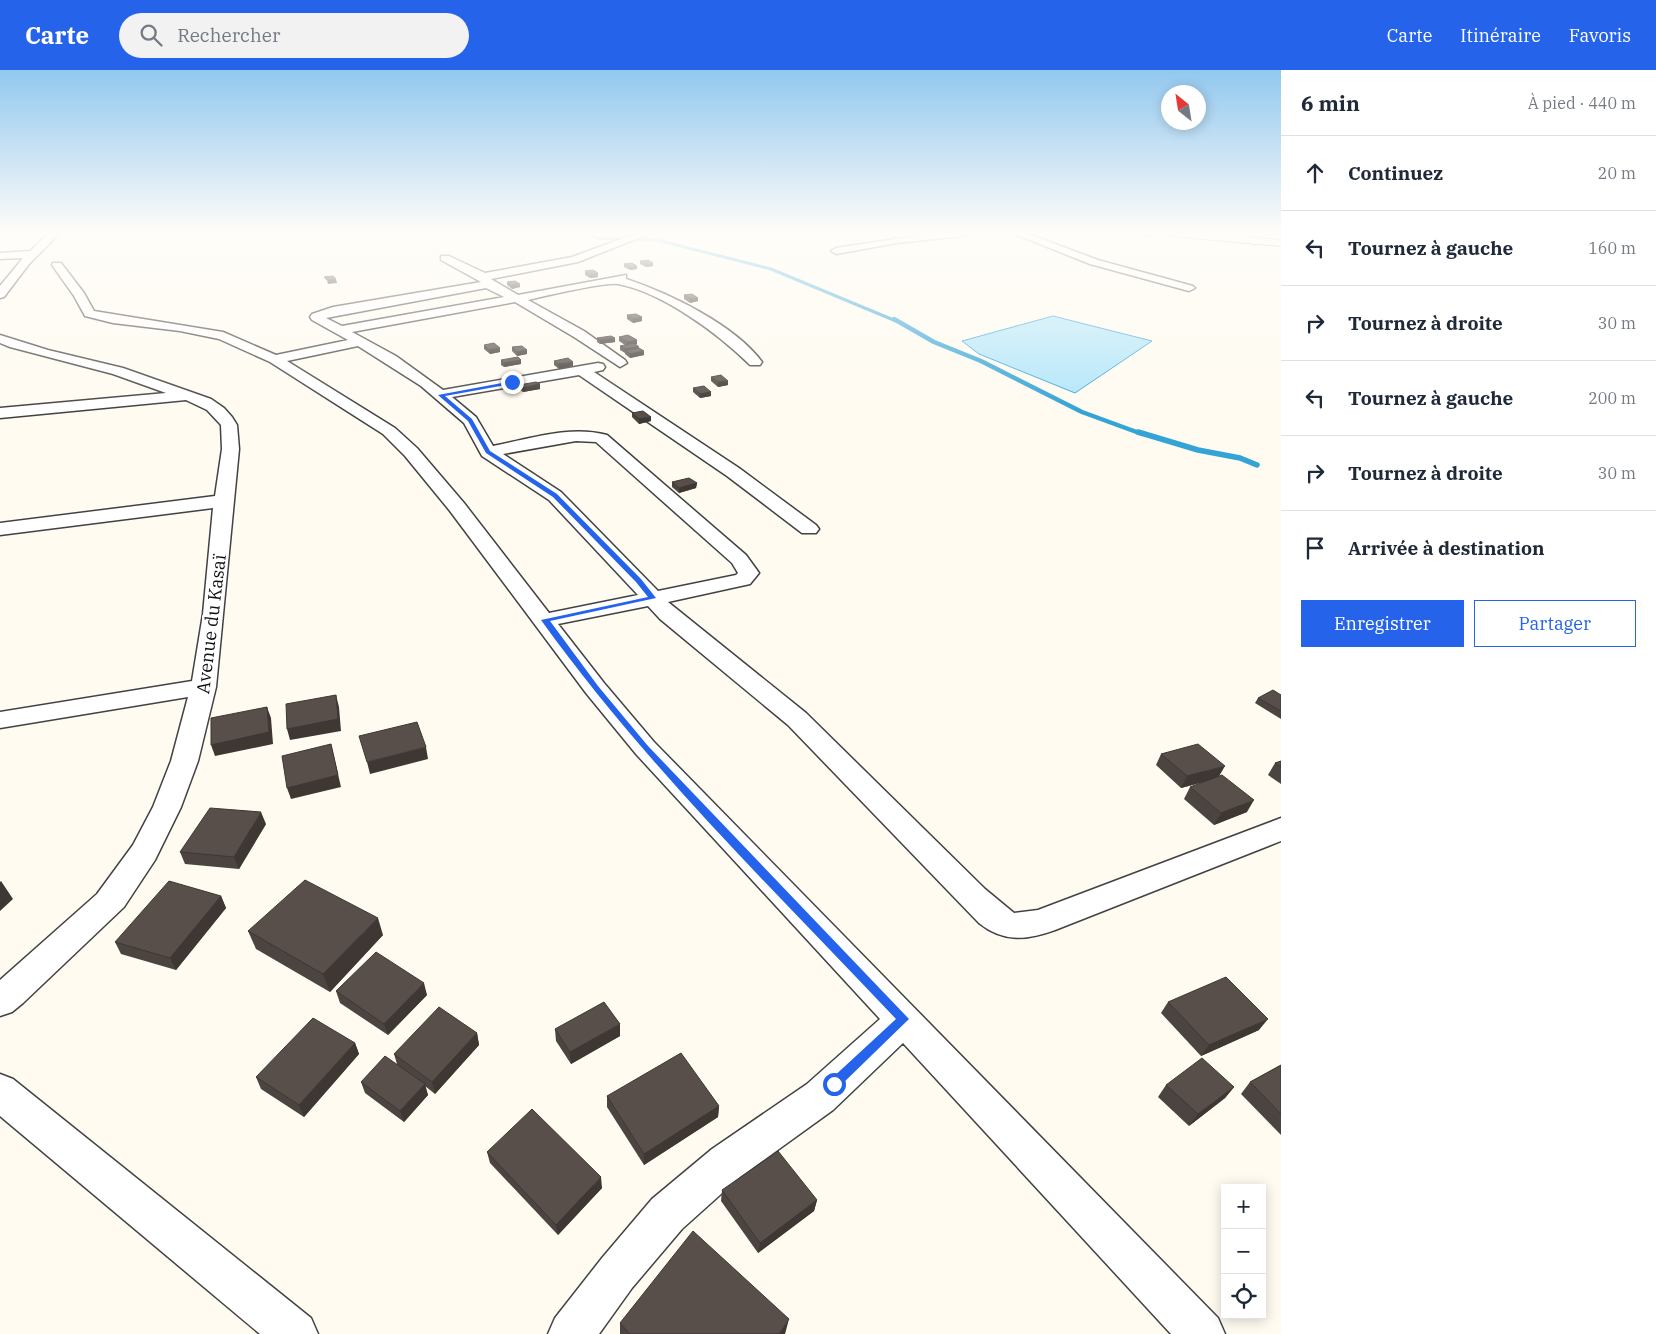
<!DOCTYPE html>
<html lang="fr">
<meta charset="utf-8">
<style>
:root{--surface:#fff;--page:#f2f2f3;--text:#1f2937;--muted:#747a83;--line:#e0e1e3;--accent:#2563eb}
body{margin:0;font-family:"IBM Plex Serif",serif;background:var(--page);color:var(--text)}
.controls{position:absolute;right:15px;bottom:15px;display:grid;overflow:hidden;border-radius:0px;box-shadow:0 2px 12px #0003}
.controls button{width:45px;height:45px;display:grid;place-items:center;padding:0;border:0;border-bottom:1px solid var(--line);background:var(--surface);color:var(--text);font:25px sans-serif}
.compass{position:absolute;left:1161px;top:15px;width:45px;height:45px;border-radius:50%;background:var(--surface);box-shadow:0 2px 12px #0003;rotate:330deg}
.stop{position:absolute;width:15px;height:15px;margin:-11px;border:4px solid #2563eb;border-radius:50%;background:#fff}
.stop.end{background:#2563eb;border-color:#fff;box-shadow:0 1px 5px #0008}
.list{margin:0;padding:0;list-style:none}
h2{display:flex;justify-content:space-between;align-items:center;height:65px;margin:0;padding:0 20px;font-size:21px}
h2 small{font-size:16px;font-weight:400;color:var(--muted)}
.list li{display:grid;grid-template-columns:32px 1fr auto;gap:15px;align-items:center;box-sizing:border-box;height:75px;padding:0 20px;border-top:1px solid var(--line)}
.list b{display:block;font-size:19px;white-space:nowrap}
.list em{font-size:16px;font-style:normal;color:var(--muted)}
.actions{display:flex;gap:10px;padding:15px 20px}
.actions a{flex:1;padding:11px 0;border:1px solid var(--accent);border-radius:0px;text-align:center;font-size:18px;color:var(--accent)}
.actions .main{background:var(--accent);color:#fff}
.icon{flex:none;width:28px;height:28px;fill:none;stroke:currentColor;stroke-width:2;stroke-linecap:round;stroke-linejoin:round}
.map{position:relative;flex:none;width:1281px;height:1264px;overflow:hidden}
header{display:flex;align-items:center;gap:30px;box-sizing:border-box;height:70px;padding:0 25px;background:var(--accent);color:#fff}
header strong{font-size:24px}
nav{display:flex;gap:28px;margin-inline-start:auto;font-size:18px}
.search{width:350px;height:45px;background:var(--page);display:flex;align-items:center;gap:12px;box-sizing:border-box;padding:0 18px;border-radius:28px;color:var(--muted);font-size:19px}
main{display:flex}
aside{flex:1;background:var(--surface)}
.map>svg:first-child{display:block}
</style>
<header>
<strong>Carte</strong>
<div class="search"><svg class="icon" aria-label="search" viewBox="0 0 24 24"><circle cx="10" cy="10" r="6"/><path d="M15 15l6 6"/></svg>Rechercher</div>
<nav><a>Carte</a><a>Itinéraire</a><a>Favoris</a></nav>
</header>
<main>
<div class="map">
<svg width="1281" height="1264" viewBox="0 0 1281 1264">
<rect width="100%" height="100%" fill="#fffbf1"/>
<path fill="#b2e6fa" stroke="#34a4d6" d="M1053 246 1152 271 1075 323 979 284 962 271Z"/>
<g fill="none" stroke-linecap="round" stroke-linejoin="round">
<path stroke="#34a4d6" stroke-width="3" d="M587 163 597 168 657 170 771 199 896 251"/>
<path stroke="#34a4d6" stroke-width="4.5" d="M894 249 934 272 981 291 1082 342 1142 364"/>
<path stroke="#34a4d6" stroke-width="5.5" d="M1138 362 1198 380 1240 388 1257 395"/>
<defs>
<g id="minor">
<path d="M49 163H60L29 194 4 227 0 228V216L23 188 0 189V183L30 181Z"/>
<path d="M637 163H651L578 192 491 209 518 225 626 205V209C669 223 735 255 762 292L760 295H750C719 264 662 222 618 214 605 212 545 226 528 230L584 261 625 290 627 293 620 297 574 267 515 232 352 262 396 286 443 320 598 293 603 294 605 297 603 300 594 302 739 398 816 455 819 459 816 463H802L727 406 579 305 452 327 476 347 493 376C529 369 570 355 607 365L746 485 759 503 750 514 668 532 806 643 985 819 1014 843 1038 840 1281 748V771L1055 860C1027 870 1004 873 979 853L788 655 660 549 648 536 558 554 604 613 654 672 1218 1248 1225 1264H1171L903 973 833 1040 740 1107 682 1159 632 1218 599 1264H548L555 1248 602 1188 652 1129 712 1079 807 1014 880 949 636 684 586 623 450 441 405 386 383 364 270 292 219 269 180 261 113 253 85 246 74 226 52 195 53 193H61L84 223 94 241 223 262 276 285 348 270 312 250 310 247 312 244 333 237 481 212 441 190V186H449L485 203 572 187ZM486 218 504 227 342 256 326 248ZM358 276 421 316 464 353 482 386 549 430 638 525 549 543 464 433 417 378 395 358 287 291ZM576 371 596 372 732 493 738 503 736 505 658 521 561 422 503 384Z"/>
<path d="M935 163H968L963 166 897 173 836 184 831 181 836 178Z"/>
<path d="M1012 163H1026L1098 190 1193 216 1195 218 1189 221 1090 194Z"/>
<path d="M1225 163H1240L1259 171 1254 174Z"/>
<path d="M0 265 48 280 123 298 211 329 224 338 232 347 237 355 239 379 216 617 198 691 181 737 155 790 124 837 23 933 12 942 0 946V910L97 824 133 775 153 737 171 691 188 627 0 658V642L192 611 203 544 213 438 0 465V453L215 426 222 379 221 355 207 340 186 330 0 348V338L166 323 113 304 10 277 0 273Z"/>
<path d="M0 1004 13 1009 311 1248 318 1264H260L0 1046Z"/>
</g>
<path id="tertiary" d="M1166 163H1207L1281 170V176L1171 166Z"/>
</defs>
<use href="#minor" stroke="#424242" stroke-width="3"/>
<use href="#tertiary" stroke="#424242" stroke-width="2"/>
<use href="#minor" fill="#fff" fill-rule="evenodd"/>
<use href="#tertiary" fill="#fff" fill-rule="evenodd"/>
</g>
<g fill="#4c4440">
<path d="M1140 163H1155L1154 166 1147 167 1140 165Z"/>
<path d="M640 191 653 196 646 197 640 194Z"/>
<path d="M624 194 637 199 630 200 624 197Z"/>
<path d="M585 201 598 203V207L590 208 585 205Z"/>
<path d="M507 212 520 214V217L512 219 507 215Z"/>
<path d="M684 225 698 228V231L690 233 684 229Z"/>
<path d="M627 245 642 251 633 253 627 249Z"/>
<path d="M619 267 637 274H635L644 285 630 288 625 284V283L620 280V276L625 275 619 271Z"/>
<path d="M597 268 615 272 600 274 597 272Z"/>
<path d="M484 275 500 282 490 284 484 279Z"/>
<path d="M512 277 527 280V284L517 286 512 281Z"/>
<path d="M501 290H521V294L504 297 501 295Z"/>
<path d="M554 291 573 296 559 299 554 295Z"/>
<path d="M711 307 728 315 718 317 711 311Z"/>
<path d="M540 314V319L523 322 519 319V315Z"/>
<path d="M693 318 711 322V326L700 328 693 322Z"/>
<path d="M632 343 651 351 639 354 632 347Z"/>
<path d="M672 412 697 413 696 418 679 423 672 417Z"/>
<path d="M1281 625V649L1255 633 1258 628Z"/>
<path d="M1161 684 1219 707 1247 742 1214 755 1184 729 1190 717 1211 710 1181 718 1156 695Z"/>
<path d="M1281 691V714L1268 705 1275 693Z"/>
<path d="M266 754 239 799 185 794 180 782Z"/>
<path d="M221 826 226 838 176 900 121 884 115 872Z"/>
<path d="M248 861 383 865 330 922 256 879Z"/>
<path d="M336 921 427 925 388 965 340 933Z"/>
<path d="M1168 932 1259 960 1201 986 1161 943Z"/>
<path d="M555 959 620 966 571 994 556 971Z"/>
<path d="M477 963 479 975 435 1024 425 1016 428 1025 404 1052 365 1023 361 1012 397 994 394 984Z"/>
<path d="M355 973 359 984 304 1047 261 1019 256 1007Z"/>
<path d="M1281 995V1065L1241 1024 1250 1012Z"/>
<path d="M1166 1015 1234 1017 1225 1028 1189 1056 1158 1027Z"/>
<path d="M607 1026 719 1036 718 1047 644 1095 607 1037Z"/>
<path d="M487 1082 602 1118 558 1165 490 1093Z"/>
<path d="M722 1120 817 1130 814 1141 758 1183 721 1131Z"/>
<path d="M620 1253 785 1263V1264H620Z"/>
</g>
<g fill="#3e3734">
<path d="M1155 163 1154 166 1147 167 1148 164Z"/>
<path d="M653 193V196L646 197V194Z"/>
<path d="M637 196V199L630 200V197Z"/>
<path d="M598 203V207L590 208V204Z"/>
<path d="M336 209 337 213 328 214 327 210Z"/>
<path d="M520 214V217L512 219 511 215Z"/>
<path d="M698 228V231L690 233V229Z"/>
<path d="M642 247V251L633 253V249Z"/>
<path d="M615 268V272L600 274V270Z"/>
<path d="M637 270V274L627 276V272Z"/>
<path d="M500 278V282L490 284 489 280Z"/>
<path d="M527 280V284L517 286V282Z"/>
<path d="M644 281V285L630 288V284Z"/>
<path d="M521 290V294L504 297V293Z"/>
<path d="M573 292V296L559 299 558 294Z"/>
<path d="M728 311V315L718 317V312Z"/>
<path d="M540 314V319L523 322V318Z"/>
<path d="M711 322V326L700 328V324Z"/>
<path d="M651 347V351L639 354V349Z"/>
<path d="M697 413 696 418 679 423V418Z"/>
<path d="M336 625 339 637 341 661 290 670 287 659Z"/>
<path d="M267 637 271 648 273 674 215 686 211 675Z"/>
<path d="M331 674 341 717 291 729 287 718Z"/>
<path d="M426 677 428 689 370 704 367 692Z"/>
<path d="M1225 696 1218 708 1181 718 1187 706Z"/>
<path d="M1254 730 1247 742 1214 755 1221 743Z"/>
<path d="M261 742 266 754 239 799 234 787Z"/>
<path d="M1 811 13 829 0 841V812Z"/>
<path d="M221 826 226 838 176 900 170 888Z"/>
<path d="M378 848 383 865 330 922 323 904Z"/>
<path d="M424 913 427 925 388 965 384 954Z"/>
<path d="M1268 949 1259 960 1201 986 1209 975Z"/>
<path d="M620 954V966L571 994 570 982Z"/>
<path d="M477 963 479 975 435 1024 432 1012Z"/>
<path d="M355 973 359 984 304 1047 299 1035Z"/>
<path d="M425 1014 428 1025 404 1052 400 1041Z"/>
<path d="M1234 1017 1225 1028 1189 1056 1198 1044Z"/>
<path d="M719 1036 718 1047 644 1095V1084Z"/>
<path d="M601 1107 602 1118 558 1165 556 1155Z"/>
<path d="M817 1130 814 1141 758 1183 760 1173Z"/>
<path d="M789 1249 785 1264H779Z"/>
</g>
<g fill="#584f4a" stroke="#3e3734">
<path d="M648 190 653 193 646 194 640 191Z"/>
<path d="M632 193 637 196 630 197 624 194Z"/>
<path d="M593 200 598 203 590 204 585 201Z"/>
<path d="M333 206 336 209 327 210 324 207Z"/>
<path d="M515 211 520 214 511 215 507 212Z"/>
<path d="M692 224 698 228 690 229 684 225Z"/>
<path d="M636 244 642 247 633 249 627 245Z"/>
<path d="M628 265 637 270 627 272 619 267Z"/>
<path d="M611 266 615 268 600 270 597 268Z"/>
<path d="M494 273 500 278 489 280 484 275Z"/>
<path d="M634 273 639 277 625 279 620 276Z"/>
<path d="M522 276 527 280 517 282 512 277Z"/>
<path d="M639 278 644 281 630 284 625 280Z"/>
<path d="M518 287 521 290 504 293 501 290Z"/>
<path d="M568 288 573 292 558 294 554 291Z"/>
<path d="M721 305 728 311 718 312 711 307Z"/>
<path d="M536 312 540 314 523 318 519 315Z"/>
<path d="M704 316 711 322 700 324 693 318Z"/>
<path d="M643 341 651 347 639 349 632 343Z"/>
<path d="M689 408 697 413 679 418 672 412Z"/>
<path d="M1273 620 1281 625V641L1258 628Z"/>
<path d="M336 625 338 649 287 659 286 634Z"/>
<path d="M267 637 269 662 211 675V648Z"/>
<path d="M417 652 426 677 367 692 359 666Z"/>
<path d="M331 674 338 705 287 718 282 686Z"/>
<path d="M1198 674 1225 696 1187 706 1161 684Z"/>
<path d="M1281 691V697L1275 693Z"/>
<path d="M1222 705 1254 730 1221 743 1190 717Z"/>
<path d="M210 738 261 742 234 787 180 782Z"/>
<path d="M305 810 378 848 323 904 248 861Z"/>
<path d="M169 811 221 826 170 888 115 872Z"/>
<path d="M376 882 424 913 384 954 336 921Z"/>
<path d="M1226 907 1268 949 1209 975 1168 932Z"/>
<path d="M604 932 620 954 570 982 555 959Z"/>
<path d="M439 937 477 963 432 1012 394 984Z"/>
<path d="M313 948 355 973 299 1035 256 1007Z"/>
<path d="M681 983 719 1036 644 1084 607 1026Z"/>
<path d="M385 986 425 1014 400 1041 361 1012Z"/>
<path d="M1202 988 1234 1017 1198 1044 1166 1015Z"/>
<path d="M1281 995V1044L1250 1012Z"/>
<path d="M532 1039 601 1107 556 1155 487 1082Z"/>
<path d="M778 1081 817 1130 760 1173 722 1120Z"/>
<path d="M693 1161 789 1249 779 1264H630L620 1253Z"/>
</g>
<linearGradient id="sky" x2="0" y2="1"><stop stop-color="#92c8ef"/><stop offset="0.48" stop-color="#fffdf9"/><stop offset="1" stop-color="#fffdf9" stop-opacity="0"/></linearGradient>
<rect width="1281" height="340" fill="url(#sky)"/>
<path fill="#2563eb" d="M513 311 512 314 445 326 472 349 490 381 557 424 641 509 656 528 550 551 598 616 648 676 909 949 838 1018H830L828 1014 830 1010 896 949C774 820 645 695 541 550L648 527 636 512 553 427 486 383 468 351 438 325Z"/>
<g text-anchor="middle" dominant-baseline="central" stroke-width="5" stroke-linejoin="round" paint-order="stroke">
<g font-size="18" fill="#0f0f0f" stroke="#fff">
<text transform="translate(211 554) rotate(-83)">Avenue du Kasaï</text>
</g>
</g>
</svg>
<div class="controls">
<button>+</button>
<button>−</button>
<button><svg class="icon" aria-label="locate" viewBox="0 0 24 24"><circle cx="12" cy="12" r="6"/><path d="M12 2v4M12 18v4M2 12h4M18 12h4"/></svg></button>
</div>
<svg class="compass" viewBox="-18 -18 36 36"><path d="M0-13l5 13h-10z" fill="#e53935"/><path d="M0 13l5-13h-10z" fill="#747a83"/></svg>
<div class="stop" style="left:834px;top:1014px"></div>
<div class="stop end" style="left:512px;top:312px"></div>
</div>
<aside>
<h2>6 min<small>À pied · 440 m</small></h2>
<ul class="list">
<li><svg class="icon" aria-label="ahead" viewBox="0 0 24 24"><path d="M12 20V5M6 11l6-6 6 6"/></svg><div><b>Continuez</b></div><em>20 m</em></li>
<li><svg class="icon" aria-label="left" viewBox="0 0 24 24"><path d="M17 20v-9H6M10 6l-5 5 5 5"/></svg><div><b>Tournez à gauche</b></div><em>160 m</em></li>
<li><svg class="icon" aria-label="right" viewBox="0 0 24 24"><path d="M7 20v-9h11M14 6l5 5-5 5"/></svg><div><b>Tournez à droite</b></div><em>30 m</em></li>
<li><svg class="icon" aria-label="left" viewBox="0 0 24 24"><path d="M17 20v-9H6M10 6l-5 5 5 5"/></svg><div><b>Tournez à gauche</b></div><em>200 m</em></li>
<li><svg class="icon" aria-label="right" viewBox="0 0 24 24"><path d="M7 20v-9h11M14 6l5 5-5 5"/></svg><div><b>Tournez à droite</b></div><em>30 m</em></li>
<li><svg class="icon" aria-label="arrive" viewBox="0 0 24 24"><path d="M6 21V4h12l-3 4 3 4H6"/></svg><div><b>Arrivée à destination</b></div></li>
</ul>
<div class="actions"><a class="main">Enregistrer</a><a>Partager</a></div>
</aside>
</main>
